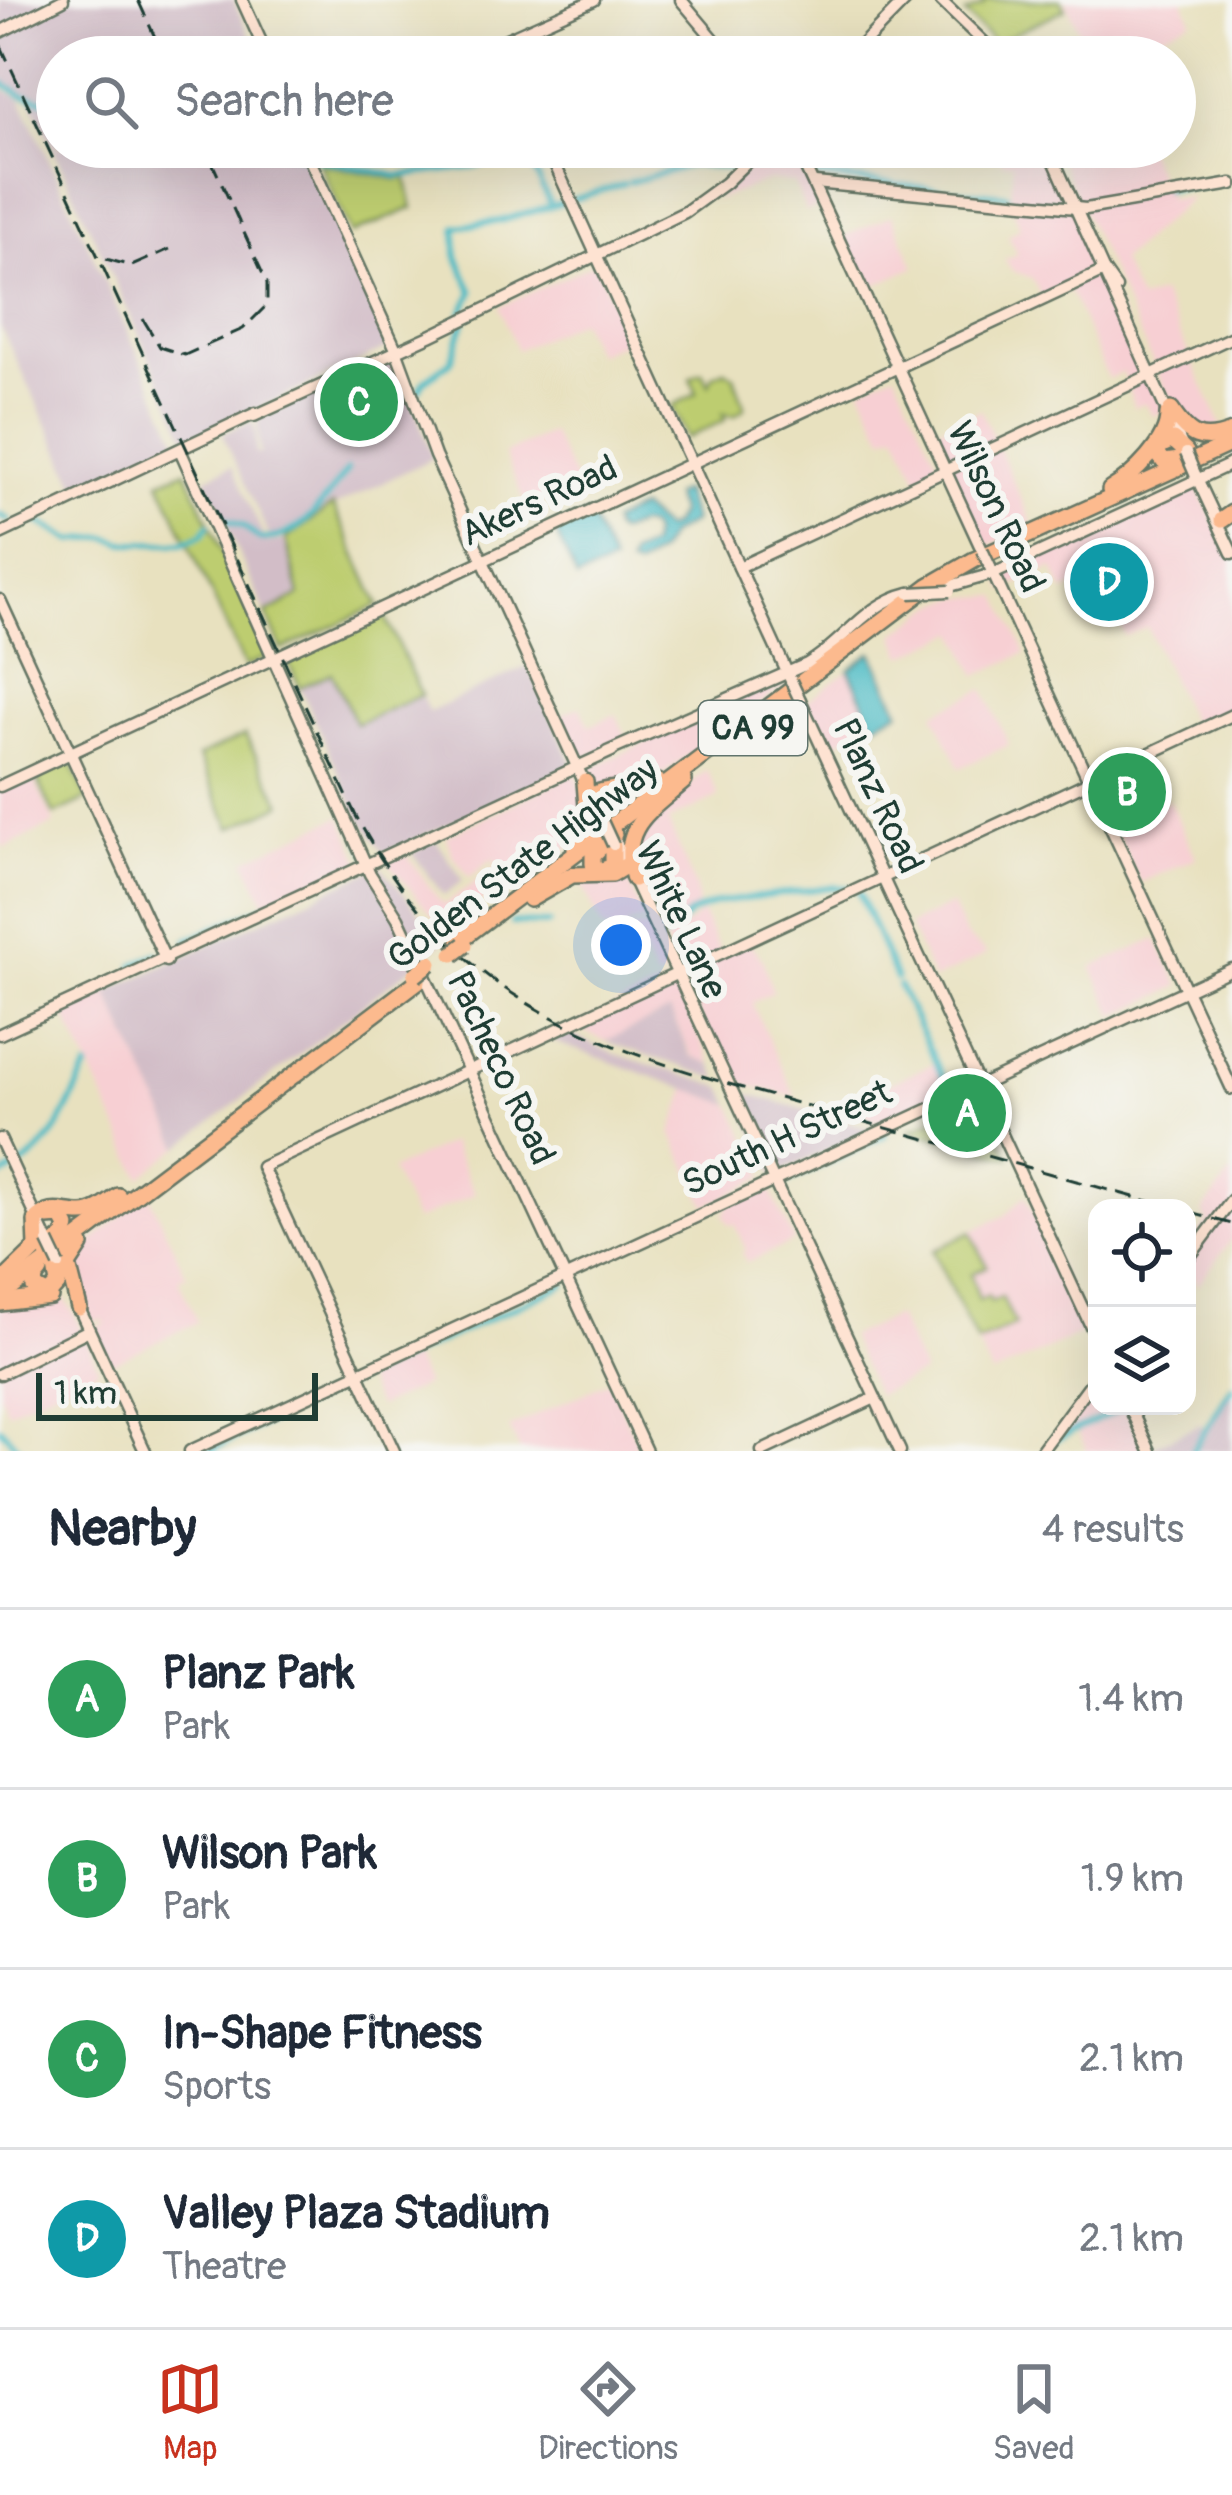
<!DOCTYPE html>
<style>
:root{--surface:#fff;--page:#f6f6f7;--text:#1f2937;--muted:#747a83;--line:#e0e1e3;--accent:#c8321e}
body{margin:0;font-family:Pangolin,sans-serif;background:var(--page);color:var(--text)}
.controls{position:absolute;right:36px;bottom:36px;display:grid;overflow:hidden;border-radius:24px;box-shadow:0 12px 48px #0002}
.controls button{width:108px;height:108px;display:grid;place-items:center;padding:0;border:0;border-bottom:3px solid var(--line);background:var(--surface);color:var(--text);font:60px sans-serif}
.scale{position:absolute;left:36px;bottom:30px;width:282px;box-sizing:border-box;padding-left:12px;border:6px solid #1f3d34;border-top:0;font-size:33px;line-height:42px;white-space:nowrap;color:#1f3d34;-webkit-text-stroke:9px #f6f6f2;paint-order:stroke}
.you{position:absolute;left:621px;top:945px;width:42px;height:42px;margin:-30px;border:9px solid #fff;border-radius:50%;background:#1a73e8;box-shadow:0 0 0 18px #1a73e833}
.badge{display:grid;place-items:center;width:78px;height:78px;border-radius:50%;background:var(--accent);color:#fff;font-size:39px;font-weight:700}
.pin{position:absolute;translate:-50% -50%;border:6px solid #fff;box-shadow:0 3px 12px #0006}
.list{margin:0;padding:0;list-style:none}
h2{display:flex;justify-content:space-between;align-items:center;height:156px;margin:0;padding:0 48px;font-size:51px}
h2 small{font-size:39px;font-weight:400;color:var(--muted)}
.list li{display:grid;grid-template-columns:78px 1fr auto;gap:36px;align-items:center;box-sizing:border-box;height:180px;padding:0 48px;border-top:3px solid var(--line)}
.list b{display:block;font-size:45px;white-space:nowrap}
.list p{margin:0;font-size:39px;white-space:nowrap;color:var(--muted)}
.list em{font-size:39px;font-style:normal;color:var(--muted)}
.icon{flex:none;width:66px;height:66px;fill:none;stroke:currentColor;stroke-width:2;stroke-linecap:round;stroke-linejoin:round}
.map{position:relative;flex:none;width:1232px;height:1451px;overflow:hidden}
.search{position:absolute;background:var(--surface);box-shadow:0 12px 48px #0002;left:36px;right:36px;top:36px;height:132px;display:flex;align-items:center;gap:30px;box-sizing:border-box;padding:0 42px;border-radius:66px;color:var(--muted);font-size:45px}
.sheet{height:876px;background:var(--surface)}
nav{display:flex;justify-content:space-around;align-items:center;box-sizing:border-box;height:168px;border-top:3px solid var(--line);background:var(--surface);font-size:33px;color:var(--muted)}
nav a{display:grid;justify-items:center;gap:6px}
nav .on{color:var(--accent)}
.map>svg:first-child{display:block}
</style>
<div class="map">
<svg width="1232" height="1451" viewBox="0 0 1232 1451">
<rect width="100%" height="100%" fill="#f6f6f2"/>
<filter id="ink" filterUnits="userSpaceOnUse"><feTurbulence type="fractalNoise" baseFrequency=".00833" numOctaves="2"/><feDisplacementMap in="SourceGraphic" scale="24" xChannelSelector="R" yChannelSelector="G"/><feConvolveMatrix kernelMatrix="1 2 1 2 8 2 1 2 1" color-interpolation-filters="sRGB"/></filter>
<filter id="wash" filterUnits="userSpaceOnUse"><feTurbulence type="fractalNoise" baseFrequency=".004" numOctaves="4" result="noise"/><feDisplacementMap in="SourceGraphic" scale="48" xChannelSelector="R" yChannelSelector="G"/><feGaussianBlur stdDeviation="2.7" result="paint"/><feColorMatrix in="noise" values="0 0 0 0 0 0 0 0 0 0 0 0 0 0 0 0 0 1.4 0 .05"/><feComposite in="paint" operator="in"/></filter>
<g filter="url(#wash)">
<rect width="100%" height="100%" fill="#e8e1bf"/>
<g fill="#f7cfd3">
<path d="M1065 0H1183L1192 20 1114 57H1091Z"/>
<path d="M771 147H792L821 205 806 212 794 183 770 180 714 201Z"/>
<path d="M1003 147H1045L1164 409 1154 417 1145 403 1134 408 1123 372 1108 379 1070 292 1041 297 1032 278 1013 271 1004 260 1017 254 1008 235 1020 228 1010 199 1013 163 1001 162Z"/>
<path d="M1054 147H1145L1169 199 1192 197 1120 261 1139 301 1161 293 1224 431 1202 434 1172 405Z"/>
<path d="M892 215 915 267 867 289 843 237Z"/>
<path d="M595 263 630 339 596 354 580 320 517 350 499 307Z"/>
<path d="M895 372 941 468 919 480 897 432 884 437 861 388Z"/>
<path d="M981 410 1033 525 984 548 932 430Z"/>
<path d="M551 432 578 487 527 508 504 454Z"/>
<path d="M1196 485 1232 558V712L1194 730 1147 627 1125 636 1117 618H1107L1090 580 1064 592 1053 568 1004 590 999 576Z"/>
<path d="M999 596 1026 653 977 676 957 632 904 656 895 634 937 604 960 597Z"/>
<path d="M849 670 874 724 826 747 806 702Z"/>
<path d="M784 677 788 683 651 783 600 789 587 770Z"/>
<path d="M984 689 1009 745 960 768 934 713Z"/>
<path d="M580 706 590 726 616 714 628 740 581 759 560 715Z"/>
<path d="M707 770 719 797 668 821 696 889 698 906 662 934 635 864 639 829Z"/>
<path d="M31 774 55 824 4 848 0 840V789Z"/>
<path d="M576 774 587 805 570 846 511 891 507 883 473 907 478 915 450 936 390 865 389 861 407 855 440 901 445 904 497 866 496 860 489 861 470 878 452 854 446 836Z"/>
<path d="M1169 800 1196 858 1140 883 1114 827Z"/>
<path d="M341 816 362 863 268 909 245 860Z"/>
<path d="M620 876 626 878 646 921 628 924 626 929 650 927 669 972 656 979 636 937 603 928 578 877Z"/>
<path d="M951 905 966 936 988 954 933 980 909 925Z"/>
<path d="M702 913 721 954 749 942 763 961 773 992 752 1003 796 1098 730 1080 665 941Z"/>
<path d="M1157 939 1180 986 1115 1016 1092 967Z"/>
<path d="M673 980 712 1064 692 1056 670 1011 605 1041 572 1026Z"/>
<path d="M107 992 180 1147 141 1177 64 1013Z"/>
<path d="M937 1062 949 1095 886 1123 868 1118 858 1097Z"/>
<path d="M687 1089 732 1105 765 1177 706 1206 672 1133Z"/>
<path d="M451 1142 475 1194 415 1221 391 1170Z"/>
<path d="M1232 1172V1239L1198 1285 1187 1262V1233L1197 1235 1203 1228 1207 1221 1202 1212Z"/>
<path d="M770 1188 794 1241 747 1263 742 1253 746 1250 734 1224 729 1225 723 1213 728 1210 726 1205Z"/>
<path d="M148 1192 187 1277 181 1276 179 1282 198 1322 108 1365 93 1329 105 1323 102 1319 88 1324 72 1260Z"/>
<path d="M1025 1195 1088 1331 992 1375 932 1249 1006 1215Z"/>
<path d="M63 1298 72 1310 99 1369 8 1411 0 1393V1307Z"/>
<path d="M897 1316 923 1373 877 1395 849 1336Z"/>
<path d="M413 1359 426 1385 378 1407 365 1381Z"/>
<path d="M609 1381 638 1444 625 1451H520L509 1428Z"/>
<path d="M1097 1387V1406H1123L1145 1451H1087L1077 1430 1059 1439Z"/>
</g>
<g fill="#d2bdc7">
<path d="M0 0H233L260 57H57V147H301L392 346 188 441 28 94 17 91 0 77Z"/>
<path d="M0 87 21 99 180 445 80 492 0 326Z"/>
<path d="M395 354 433 458 270 538 222 434 252 421 256 432V454H260L257 420Z"/>
<path d="M232 466 267 543 285 540 300 595 266 614 205 478Z"/>
<path d="M528 666 574 767 384 854 356 811 300 687 332 673 357 724 421 695 429 712Z"/>
<path d="M436 840 463 880 444 896 412 853Z"/>
<path d="M381 866 443 941 421 959 406 941 416 964 180 1147 107 992Z"/>
<path d="M670 1011 691 1056 712 1064 719 1079 605 1041Z"/>
<path d="M564 1031 612 1053 723 1087 732 1105 546 1039Z"/>
<path d="M735 1090 874 1129 774 1175Z"/>
<path d="M1232 1382V1451H1155L1153 1446 1200 1424 1203 1428Z"/>
</g>
<g fill="#bdcd70" stroke="#6e8552" stroke-width="3">
<path d="M982 0H1061L1065 9 995 43 965 14 984 5Z"/>
<path d="M319 163 396 179 406 177 413 208 351 234Z"/>
<path d="M725 370 734 376 745 408 734 416 723 414 725 420 687 438 672 406 697 393 690 378 702 372 709 384 713 375Z"/>
<path d="M186 470 269 656 245 667 160 481Z"/>
<path d="M333 505 379 605 282 650 266 614 300 595 286 539Z"/>
<path d="M383 612 421 695 356 724 332 673 300 687 285 657Z"/>
<path d="M245 735 282 804 231 828 198 757Z"/>
<path d="M69 758 88 799 54 815 35 774Z"/>
<path d="M1141 762 1159 800 1112 822 1095 783Z"/>
<path d="M981 1097 1010 1158 910 1130Z"/>
<path d="M971 1232 987 1266 971 1274 979 1300 988 1296 991 1302 1002 1297 1015 1325 977 1343 933 1251Z"/>
</g>
<g fill="#4cbbc4" stroke="#367c7c" stroke-width="3">
<path d="M683 491 693 522 670 535 657 554 636 568 628 565 631 555 650 546 652 533 647 526 638 525 618 533 613 529 612 522 640 508 664 529 672 526 679 513 673 495Z"/>
<path d="M589 515 612 563 577 579 555 530Z"/>
<path d="M872 652 900 711 874 724 849 670Z"/>
</g>
<g fill="none" stroke-linecap="round" stroke-linejoin="round">
<g stroke="#4cbbc4" stroke-width="6">
<path d="M0 81 22 95 57 103"/>
<path d="M262 147 397 176 476 167 516 155 529 160 540 182"/>
<path d="M817 176 893 184"/>
<path d="M630 182 691 165 734 168"/>
<path d="M898 185 967 192"/>
<path d="M542 187 551 205"/>
<path d="M1166 189 1216 181"/>
<path d="M972 192 1007 195"/>
<path d="M574 199 624 184"/>
<path d="M462 313 473 292 457 256 456 227 500 221 568 201"/>
<path d="M419 390 424 381 451 361 464 322"/>
<path d="M0 515 9 520"/>
<path d="M221 518 243 526 259 539C300 542 326 499 347 470"/>
<path d="M38 521 73 541 105 537 125 543H182L202 535 209 525"/>
<path d="M348 812 370 857"/>
<path d="M859 893 896 979"/>
<path d="M512 923 549 924"/>
<path d="M664 937 690 914 716 903 830 887 849 888"/>
<path d="M187 940 265 906"/>
<path d="M133 969 134 965 157 954"/>
<path d="M899 986 950 1092"/>
<path d="M0 1177C53 1153 63 1118 87 1069"/>
<path d="M780 1185 885 1135"/>
<path d="M364 1377 564 1284"/>
<path d="M0 1428 22 1451"/>
<path d="M1052 1441 1125 1407"/>
<path d="M208 1451 357 1380"/>
<path d="M1192 1451 1232 1387"/>
</g>
</g>
</g>
<g filter="url(#ink)">
<g fill="none" stroke-linecap="round" stroke-linejoin="round">
<defs>
<g id="secondary">
<path d="M242 0 268 57"/>
<path d="M681 0 729 57"/>
<path d="M940 0 999 57"/>
<path d="M0 32 63 0"/>
<path d="M268 57C302 41 327 46 361 57"/>
<path d="M466 57 594 0"/>
<path d="M850 57 906 0"/>
<path d="M304 147 395 347 435 456 601 819"/>
<path d="M547 147 791 681"/>
<path d="M796 147 982 550"/>
<path d="M1048 147 1182 445"/>
<path d="M815 183 1086 209 1232 184"/>
<path d="M254 416 430 336 685 212 725 183 762 147"/>
<path d="M180 450 370 874 398 918 646 1451"/>
<path d="M1195 474 1232 553"/>
<path d="M0 534 256 413"/>
<path d="M739 567 1232 337"/>
<path d="M990 567 1232 1089"/>
<path d="M950 586 993 574 1229 465"/>
<path d="M0 600 166 961"/>
<path d="M800 700 1097 1339"/>
<path d="M607 752 807 664C845 642 864 604 909 593"/>
<path d="M0 786 1104 271 1116 288"/>
<path d="M616 842 900 1451"/>
<path d="M0 1034 612 751"/>
<path d="M0 1139 48 1242"/>
<path d="M1187 1260 1232 1200"/>
<path d="M78 1306 145 1451"/>
<path d="M0 1374 85 1332"/>
<path d="M1129 1406 1150 1451"/>
<path d="M190 1451 1232 969"/>
<path d="M394 1451 262 1167 1232 715"/>
<path d="M762 1451 875 1398"/>
<path d="M1041 1451 1097 1375"/>
</g>
<g id="highway">
<path d="M1171 410C1189 437 1201 444 1232 432"/>
<path d="M1180 460 1164 462 1158 454 1160 446 1173 440 1186 452"/>
<path d="M1110 490C1133 476 1169 442 1168 414"/>
<path d="M1222 520 1232 513"/>
<path d="M594 803V794C615 785 637 791 658 782"/>
<path d="M613 845V866L599 871 593 864V855L614 834"/>
<path d="M575 848 588 819 585 782"/>
<path d="M634 879C618 827 649 812 684 781"/>
<path d="M530 899 572 875 612 874 627 865"/>
<path d="M460 940 929 586 974 560 1232 443"/>
<path d="M46 1252 64 1236 67 1227 61 1216 48 1217"/>
<path d="M40 1271 35 1277 34 1287 48 1295 58 1284 55 1267"/>
<path d="M0 1284 37 1248 36 1221C52 1205 62 1214 82 1214 96 1214 107 1204 118 1196"/>
<path d="M0 1297 418 981"/>
<path d="M0 1303 50 1297"/>
<path d="M79 1308 68 1265 81 1245"/>
</g>
</defs>
<use href="#secondary" stroke="#657665" stroke-width="15"/>
<use href="#highway" stroke="#657665" stroke-width="20"/>
<use href="#secondary" stroke="#fee3d2" stroke-width="10"/>
<use href="#highway" stroke="#fcba8e" stroke-width="15"/>
<g stroke="#1f3d34" stroke-width="3" stroke-dasharray="18 9" stroke-linecap="butt">
<path d="M138 0 164 57"/>
<path d="M0 44 355 814C468 1026 628 1055 840 1115 951 1146 1062 1177 1173 1208"/>
<path d="M106 259 132 266 170 249"/>
<path d="M143 319 160 347 185 355 243 329 267 305V283L205 147"/>
<path d="M1187 1212 1232 1224"/>
</g>
<defs>
<g id="secondary-bridge">
<path d="M1186 453 1195 474"/>
<path d="M1229 465 1232 463"/>
<path d="M982 550 990 567"/>
<path d="M909 593 950 591"/>
<path d="M791 681 800 700"/>
<path d="M601 819 613 845"/>
<path d="M48 1242 59 1265"/>
</g>
<g id="highway-bridge">
<path d="M453 954 465 945"/>
<path d="M415 975 430 963"/>
</g>
</defs>
<use href="#secondary-bridge" stroke="#657665" stroke-width="15" stroke-linecap="butt"/>
<use href="#highway-bridge" stroke="#657665" stroke-width="20" stroke-linecap="butt"/>
<use href="#secondary-bridge" stroke="#fee3d2" stroke-width="10"/>
<use href="#highway-bridge" stroke="#fcba8e" stroke-width="15"/>
</g>
</g>
<g text-anchor="middle" dominant-baseline="central" stroke-width="12" stroke-linejoin="round" paint-order="stroke">
<rect fill="#f6f6f2" stroke="#60746d" stroke-width="3" x="699" y="701" width="108" height="54" rx="9"/>
<g font-size="33" font-weight="bold" fill="#1f3d34">
<text x="753" y="728">CA 99</text>
</g>
<g font-size="36" fill="#1f3d34" stroke="#f6f6f2">
<text transform="translate(539 501) rotate(-25)">Akers Road</text>
<text transform="translate(996 507) rotate(65)">Wilson Road</text>
<text transform="translate(878 796) rotate(65)">Planz Road</text>
<text transform="translate(523 864) rotate(-37)">Golden State Highway</text>
<text transform="translate(681 920) rotate(65)">White Lane</text>
<text transform="translate(501 1068) rotate(65)">Pacheco Road</text>
<text transform="translate(787 1138) rotate(-25)">South H Street</text>
</g>
</g>
</svg>
<div class="controls">
<button><svg class="icon" aria-label="locate" viewBox="0 0 24 24"><circle cx="12" cy="12" r="6"/><path d="M12 2v4M12 18v4M2 12h4M18 12h4"/></svg></button>
<button><svg class="icon" aria-label="layers" viewBox="0 0 24 24"><path d="M12 4l9 5-9 5-9-5zM3 14l9 5 9-5"/></svg></button>
</div>
<div class="scale">1 km</div>
<div class="you"></div>
<div class="pin badge" style="left:967px;top:1113px;background:#2e9e5b">A</div>
<div class="pin badge" style="left:1127px;top:792px;background:#2e9e5b">B</div>
<div class="pin badge" style="left:359px;top:402px;background:#2e9e5b">C</div>
<div class="pin badge" style="left:1109px;top:582px;background:#0f9aa8">D</div>
<div class="search"><svg class="icon" aria-label="search" viewBox="0 0 24 24"><circle cx="10" cy="10" r="6"/><path d="M15 15l6 6"/></svg>Search here</div>
</div>
<section class="sheet">
<h2>Nearby<small>4 results</small></h2>
<ul class="list">
<li><span class="badge" style="background:#2e9e5b">A</span><div><b>Planz Park</b><p>Park</p></div><em>1.4 km</em></li>
<li><span class="badge" style="background:#2e9e5b">B</span><div><b>Wilson Park</b><p>Park</p></div><em>1.9 km</em></li>
<li><span class="badge" style="background:#2e9e5b">C</span><div><b>In-Shape Fitness</b><p>Sports</p></div><em>2.1 km</em></li>
<li><span class="badge" style="background:#0f9aa8">D</span><div><b>Valley Plaza Stadium</b><p>Theatre</p></div><em>2.1 km</em></li>
</ul>
</section>
<nav>
<a class="on"><svg class="icon" aria-label="map" viewBox="0 0 24 24"><path d="M3 6l6-2 6 2 6-2v14l-6 2-6-2-6 2zM9 4v14M15 6v14"/></svg>Map</a>
<a><svg class="icon" aria-label="directions" viewBox="0 0 24 24"><path d="M12 3l9 9-9 9-9-9zM9 14v-3h6M13 9l2 2-2 2"/></svg>Directions</a>
<a><svg class="icon" aria-label="saved" viewBox="0 0 24 24"><path d="M7 4h10v16l-5-4-5 4z"/></svg>Saved</a>
</nav>
